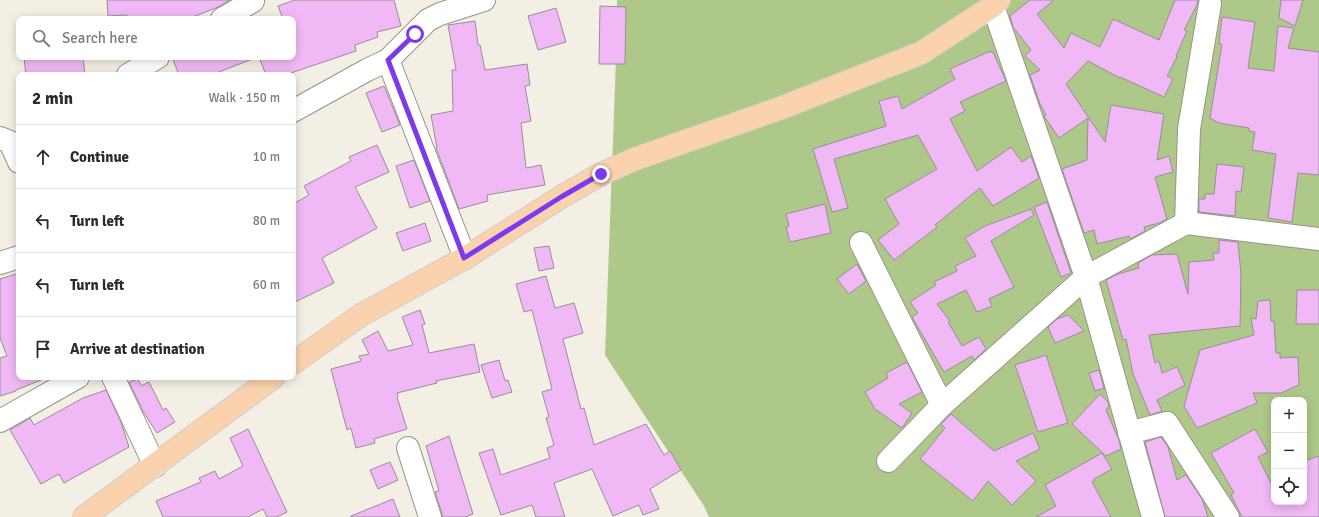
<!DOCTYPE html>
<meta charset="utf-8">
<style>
:root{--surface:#fff;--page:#f2f2f3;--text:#2b2b33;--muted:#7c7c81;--line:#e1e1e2}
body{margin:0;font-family:Signika,sans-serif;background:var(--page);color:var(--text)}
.controls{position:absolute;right:12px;bottom:12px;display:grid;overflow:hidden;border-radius:8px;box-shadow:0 2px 10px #0003}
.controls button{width:36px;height:36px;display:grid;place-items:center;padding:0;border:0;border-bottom:1px solid var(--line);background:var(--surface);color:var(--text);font:20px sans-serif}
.stop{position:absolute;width:12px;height:12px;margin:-9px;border:3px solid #7c3aed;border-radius:50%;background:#fff}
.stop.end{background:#7c3aed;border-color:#fff;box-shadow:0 1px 4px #0008}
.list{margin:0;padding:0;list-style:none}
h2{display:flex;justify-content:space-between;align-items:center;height:52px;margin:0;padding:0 16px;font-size:17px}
h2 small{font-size:13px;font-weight:400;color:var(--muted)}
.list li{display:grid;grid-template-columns:26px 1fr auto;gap:12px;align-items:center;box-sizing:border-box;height:64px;padding:0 16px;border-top:1px solid var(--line)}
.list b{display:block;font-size:15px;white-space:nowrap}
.list em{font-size:13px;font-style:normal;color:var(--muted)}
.icon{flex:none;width:22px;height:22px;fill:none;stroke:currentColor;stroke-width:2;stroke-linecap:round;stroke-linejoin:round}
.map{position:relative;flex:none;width:1319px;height:517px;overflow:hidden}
.search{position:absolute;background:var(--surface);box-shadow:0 2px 10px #0003;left:16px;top:16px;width:280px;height:44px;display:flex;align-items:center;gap:10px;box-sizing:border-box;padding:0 14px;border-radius:8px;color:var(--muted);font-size:15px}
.panel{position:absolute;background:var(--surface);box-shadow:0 2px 10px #0003;left:16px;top:72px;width:280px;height:308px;border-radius:8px}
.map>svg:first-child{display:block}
</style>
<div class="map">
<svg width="1319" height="517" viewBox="0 0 1319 517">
<rect width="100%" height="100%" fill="#f3efe4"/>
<path fill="#aec889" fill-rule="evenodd" d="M617 0H1319V517H709L704 506 605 355 617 32ZM1274 400H1304V502H1274Z"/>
<g fill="#f1b8f6" stroke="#978f97">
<path d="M107 0H230L218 7 188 19H127V15L108 16Z"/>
<path d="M295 0H394L401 26 377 32 378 37 355 45 356 51 285 75H266L259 57H293V19H283L278 6Z"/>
<path d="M1030 0H1054L1037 14 1064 48 1071 33 1100 47 1113 19 1159 40 1175 0H1198L1197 5 1184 30 1187 31 1176 56 1177 57 1167 76 1173 79 1164 97 1120 77V78L1088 61 1066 84 1105 142 1111 105 1164 114 1157 160 1169 156 1173 172 1155 177 1167 219 1159 223 1144 227 1145 231 1130 239 1129 236 1097 244 1094 230 1084 233 1062 169 1087 160 1088 118 1059 138 1044 116 1046 115 1040 104 1030 75 1040 70 1025 56 1031 50 1013 27 1010 16Z"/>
<path d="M1281 0H1303L1295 26 1279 18Z"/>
<path d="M600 6 626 7 625 64H599Z"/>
<path d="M556 8 566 42 538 50 528 16Z"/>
<path d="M1222 17 1255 22 1248 68 1274 71 1278 26 1294 28 1288 48 1319 52V175L1298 173 1292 222 1268 218 1276 154 1252 150 1255 132 1249 131V128L1219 123 1210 118 1222 44H1219Z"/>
<path d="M475 21 478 45H480L485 70 527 64 530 85 525 86 531 121 521 123 526 168 541 165 545 185 487 195 488 201 459 209 436 148H437L431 115 453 111 452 70H456L448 25Z"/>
<path d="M988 52H993L1006 81 960 102 965 111 950 119 977 171 1011 147 1022 162 1031 156 1039 178 993 206 980 188 935 225 937 227 894 260 878 240 899 224 885 199 937 169 918 135 834 159 848 208 832 212 813 149 886 126 879 101 898 96 902 109 955 79 950 69Z"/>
<path d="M33 57H83L85 75H26L24 58Z"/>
<path d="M172 57H255V58L211 75H179Z"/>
<path d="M384 86 400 125 382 132 366 93Z"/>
<path d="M377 145 389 172 355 187 377 228 322 258 334 283 293 303V204L309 195 304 186 351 161 349 157Z"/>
<path d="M414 160 430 201 410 208 396 166Z"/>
<path d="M1217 164 1244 167 1241 192 1236 191 1235 216 1199 212V199H1205V194H1214Z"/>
<path d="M1047 202 1071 273 1061 277 1034 207Z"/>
<path d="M825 204 831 233 790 242 786 227 789 226 786 214Z"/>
<path d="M1031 209 1034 215 991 241 1014 287 989 299 992 306 977 312 966 290 937 304 950 321 948 322 962 346 979 337 986 349 974 360 972 356 944 372 912 317 918 313 910 302 936 285 934 282 957 271 955 266 976 256 965 238 985 226Z"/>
<path d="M425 223 431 241 403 251 396 233Z"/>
<path d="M1219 240 1238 242 1241 274 1240 326 1149 335 1155 363 1159 361 1162 373 1177 367 1185 385 1157 400 1162 411 1150 415 1133 374 1126 339 1123 340 1106 280 1118 274 1139 268 1138 263 1152 255 1177 254 1188 294 1189 262 1214 260 1213 253H1219Z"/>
<path d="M549 246 554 268 539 271 534 248Z"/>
<path d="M857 264 866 281 849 294 837 279Z"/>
<path d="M19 273V377L46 378 16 390V391L0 396V358L7 356 0 338V279Z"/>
<path d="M546 276 555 308 574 303 583 333 563 339 581 409 584 408 594 445 646 424 664 455 670 451 681 470 650 489 659 509 643 515 639 505 613 516 592 469 554 483 565 517H536L532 505 501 515 479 453 493 449 501 475 550 458 547 448 554 445 546 418 549 417 542 392 552 389 532 310 524 312 516 284Z"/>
<path d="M1297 290H1319V324H1296Z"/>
<path d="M1270 300 1271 321H1274L1276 353H1280V358L1298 357 1299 385 1281 393H1253L1257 403 1197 428 1184 406 1200 350 1254 335 1251 318 1256 319 1258 301Z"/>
<path d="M420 310 425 324 422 325 429 353 474 344 480 372 436 381 437 383 397 393 398 396 397 397 407 429 374 439 375 443 356 448 351 428 347 430 331 369 361 361 359 356 369 354 362 340 378 331 388 351 413 345 402 317Z"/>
<path d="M1068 315 1084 331 1055 343 1048 327 1057 319Z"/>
<path d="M1046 355 1068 423 1038 432 1015 365Z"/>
<path d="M499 360 505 381 508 380 512 392 492 398 481 365Z"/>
<path d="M907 362 922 392 899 404 912 413 902 428 875 409 865 392 888 378 886 373Z"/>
<path d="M1099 370 1104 388 1095 391 1089 373Z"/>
<path d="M138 379 141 386 149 382 163 410 166 408 175 422 157 433 143 411 129 382Z"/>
<path d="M106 390 121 422 129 447 64 483 59 474 41 484 10 430 30 418 34 425 83 398Z"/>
<path d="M1100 394 1108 402 1109 406 1106 410 1119 440 1121 449 1106 456 1072 424Z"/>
<path d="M951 414 994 451 1033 433 1040 449 1016 461 1036 481 1012 505 988 481 973 501 920 459 945 428 941 424Z"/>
<path d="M248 429 287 512 277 517H267L263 509 248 517H163L156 501 201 482 199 478 215 471 219 479 243 466 230 438Z"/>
<path d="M1255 429 1268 452 1258 457 1274 489V502H1304V461L1319 456V517H1242L1231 495 1234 493 1211 453Z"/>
<path d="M449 436 473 514 465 517H443L435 492 439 491 426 446Z"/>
<path d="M1161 437 1168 447 1177 480 1186 475 1202 499 1208 517H1165L1145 442Z"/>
<path d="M1102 453 1112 469 1094 479V481L1092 482 1111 517H1036L1056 506 1045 485Z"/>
<path d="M390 462 398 480 378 489 370 470Z"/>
<path d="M393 499 400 517H351V516Z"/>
</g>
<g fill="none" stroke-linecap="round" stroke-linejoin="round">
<defs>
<g id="minor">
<path d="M993 6 1086 277 1153 517"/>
<path d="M222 19 253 1"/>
<path d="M388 60 465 258"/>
<path d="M128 75 158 57"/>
<path d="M293 111 367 70 388 60 428 20 440 14 484 0"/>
<path d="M0 138 10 142 19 162"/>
<path d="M1186 223 1189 129 1210 4"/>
<path d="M861 243 942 405"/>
<path d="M0 263 19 257"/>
<path d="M113 377 155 466"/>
<path d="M0 421 78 377"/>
<path d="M1129 433 1167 423 1228 517"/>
<path d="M408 448 430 517"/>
<path d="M888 461 942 405 1086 277 1186 223 1319 239"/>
</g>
<g id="major">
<path d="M293 363 361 315 465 258 561 197 601 174 635 159 781 108 921 53 993 6 999 0"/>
<path d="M84 517 274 377"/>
</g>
</defs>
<use href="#minor" stroke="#98948a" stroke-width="24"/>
<use href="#major" stroke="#cfcfce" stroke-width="24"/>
<use href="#minor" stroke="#fff" stroke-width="22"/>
<use href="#major" stroke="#fad2ad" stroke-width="22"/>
</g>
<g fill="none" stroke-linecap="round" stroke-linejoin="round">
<path stroke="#7c3aed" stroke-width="5" d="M415 34 388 60 464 258 561 197 601 174"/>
</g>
</svg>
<div class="controls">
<button>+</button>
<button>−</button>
<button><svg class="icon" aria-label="locate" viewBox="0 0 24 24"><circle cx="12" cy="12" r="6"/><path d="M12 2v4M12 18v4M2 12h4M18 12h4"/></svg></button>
</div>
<div class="stop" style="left:415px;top:34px"></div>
<div class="stop end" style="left:601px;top:174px"></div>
<div class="search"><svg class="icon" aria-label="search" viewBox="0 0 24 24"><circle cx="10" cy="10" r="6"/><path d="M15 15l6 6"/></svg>Search here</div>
<section class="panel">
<h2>2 min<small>Walk · 150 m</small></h2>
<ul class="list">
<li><svg class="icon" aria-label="ahead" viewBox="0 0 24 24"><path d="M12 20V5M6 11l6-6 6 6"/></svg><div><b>Continue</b></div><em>10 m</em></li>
<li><svg class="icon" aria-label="left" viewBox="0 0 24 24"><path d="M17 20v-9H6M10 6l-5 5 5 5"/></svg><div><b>Turn left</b></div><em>80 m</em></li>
<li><svg class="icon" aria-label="left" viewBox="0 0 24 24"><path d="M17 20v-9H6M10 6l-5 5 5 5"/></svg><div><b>Turn left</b></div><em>60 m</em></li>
<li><svg class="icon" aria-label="arrive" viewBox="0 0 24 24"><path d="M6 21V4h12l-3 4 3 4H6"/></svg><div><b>Arrive at destination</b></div></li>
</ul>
</section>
</div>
